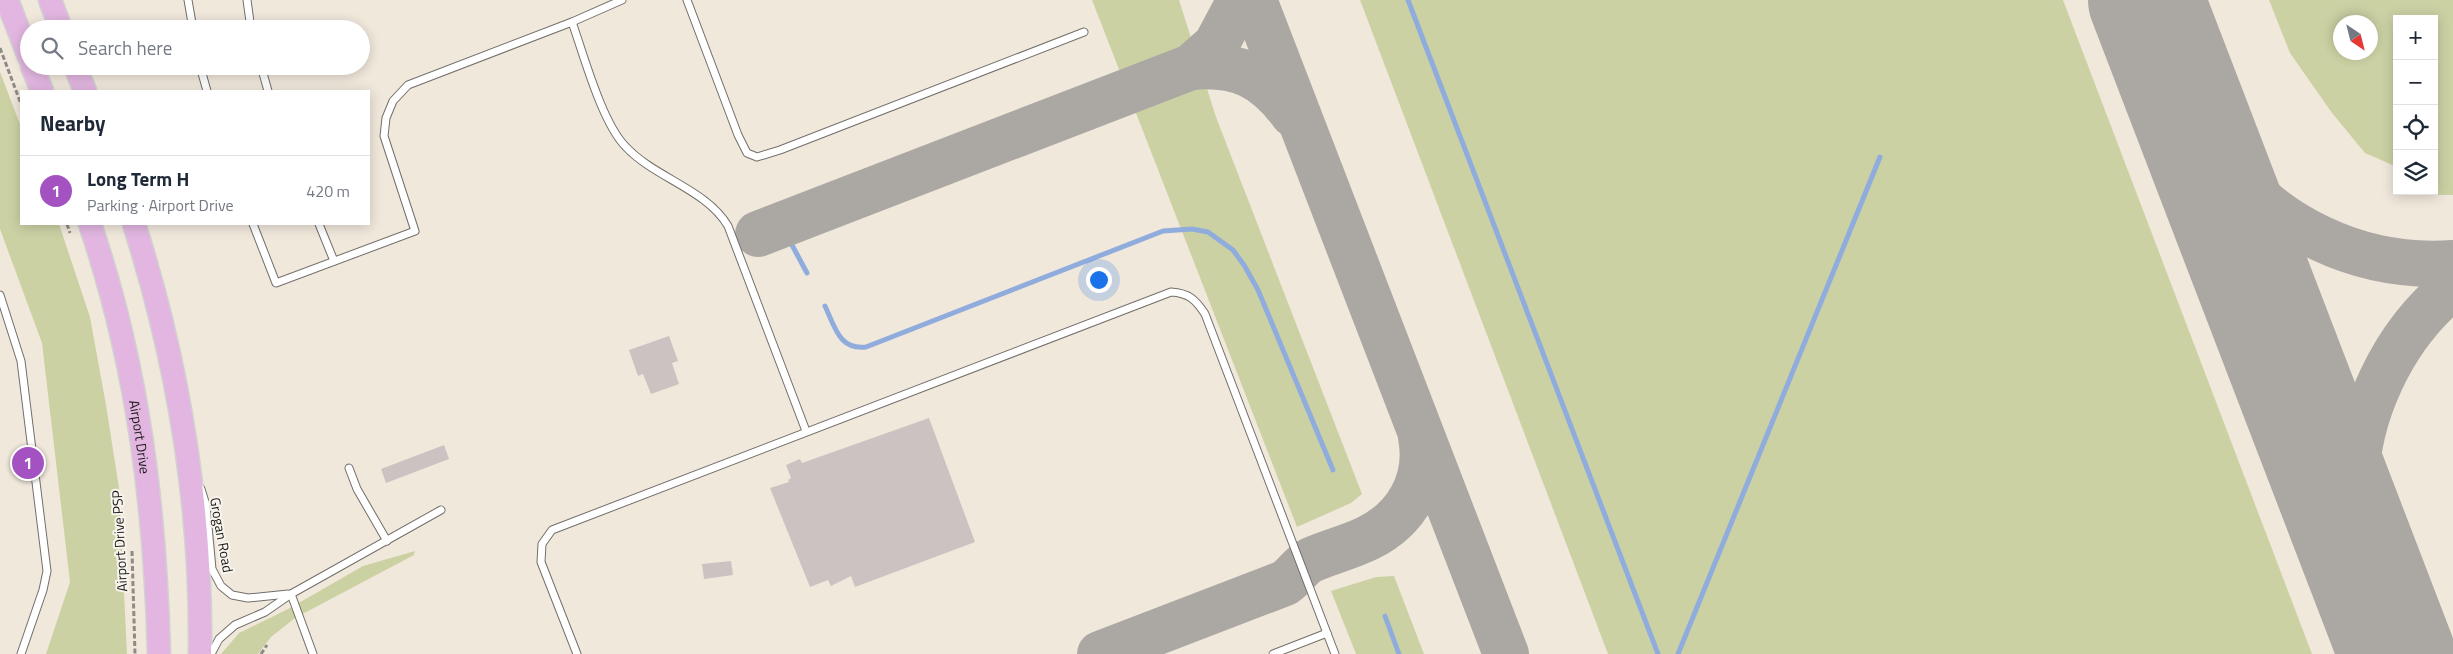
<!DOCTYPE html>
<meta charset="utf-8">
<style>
:root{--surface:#fff;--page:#f2f2f3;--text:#1f2937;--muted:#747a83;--line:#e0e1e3;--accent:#a452c1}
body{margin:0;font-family:"Titillium Web",sans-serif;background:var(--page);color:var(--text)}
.controls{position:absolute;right:15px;top:15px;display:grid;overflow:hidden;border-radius:0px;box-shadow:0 2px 12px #0003}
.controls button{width:45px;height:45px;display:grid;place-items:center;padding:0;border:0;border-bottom:1px solid var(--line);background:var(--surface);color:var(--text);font:25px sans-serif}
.compass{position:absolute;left:2333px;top:15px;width:45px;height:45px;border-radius:50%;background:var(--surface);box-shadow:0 2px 12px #0003;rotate:145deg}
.you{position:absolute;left:1098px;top:279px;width:18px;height:18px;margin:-12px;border:4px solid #fff;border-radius:50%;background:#1a73e8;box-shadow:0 0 0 8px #1a73e833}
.badge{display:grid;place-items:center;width:32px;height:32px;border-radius:50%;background:var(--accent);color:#fff;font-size:16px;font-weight:700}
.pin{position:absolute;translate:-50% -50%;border:2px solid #fff;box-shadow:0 1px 5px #0006}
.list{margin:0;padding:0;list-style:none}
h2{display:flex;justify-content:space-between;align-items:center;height:65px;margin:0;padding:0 20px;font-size:21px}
h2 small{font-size:16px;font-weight:400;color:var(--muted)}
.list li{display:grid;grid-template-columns:32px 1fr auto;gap:15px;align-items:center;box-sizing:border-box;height:70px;padding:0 20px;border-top:1px solid var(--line)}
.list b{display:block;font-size:19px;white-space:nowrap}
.list p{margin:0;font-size:16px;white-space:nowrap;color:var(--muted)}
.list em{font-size:16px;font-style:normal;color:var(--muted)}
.icon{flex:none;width:28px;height:28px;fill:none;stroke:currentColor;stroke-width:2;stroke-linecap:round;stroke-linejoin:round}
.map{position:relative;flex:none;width:2453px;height:654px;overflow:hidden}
.search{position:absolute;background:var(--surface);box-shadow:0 2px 12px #0003;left:20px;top:20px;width:350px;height:55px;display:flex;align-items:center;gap:12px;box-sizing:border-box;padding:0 18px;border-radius:28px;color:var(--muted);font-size:19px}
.panel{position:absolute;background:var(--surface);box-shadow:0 2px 12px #0003;left:20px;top:90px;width:350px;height:135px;border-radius:0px}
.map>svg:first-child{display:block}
</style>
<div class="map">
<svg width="2453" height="654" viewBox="0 0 2453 654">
<rect width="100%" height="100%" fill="#f8f4ee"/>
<path fill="#f1e8dc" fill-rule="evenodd" d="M0 0H2453V654H0ZM2397 19H2434V191H2397ZM2340 22H2370V52H2340ZM29 29H361V66H29ZM21 91H369V224H21Z"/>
<g fill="#ccd1a4" fill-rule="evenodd">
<path d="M1092 0H1179L1216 117 1362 494 1351 503 1297 527Z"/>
<path d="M1360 0H2063L2312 654H1608Z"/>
<path d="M2269 0H2453V195H2428L2426 191H2434V19H2397V167L2365 153 2332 113 2290 53ZM2370 22V52H2340V22Z"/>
<path d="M0 72 21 127V224H59L90 317 106 405 119 488 127 654H46L70 582 42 343 0 229Z"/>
<path d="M415 551 414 555 295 618 271 637 258 654H221L239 633 290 608 363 566Z"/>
<path d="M1394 576 1424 654H1356L1331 591 1376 577Z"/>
</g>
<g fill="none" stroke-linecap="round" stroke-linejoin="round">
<g stroke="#90acdd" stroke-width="5">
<path d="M1408 0 1658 654"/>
<path d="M792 245 807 273"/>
<path d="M825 306C835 327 839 350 866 347L1163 231 1192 229 1208 232 1233 250 1244 265 1258 290 1333 470"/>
<path d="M1385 616 1399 654"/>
<path d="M1678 654 1880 157"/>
</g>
<g stroke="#aba8a3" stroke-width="46">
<path d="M1254 0 1506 654"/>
<path d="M1191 67C1238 63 1265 76 1293 114"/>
<path d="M2181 91C2192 111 2202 132 2216 151 2270 227 2360 270 2453 263"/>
<path d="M758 234 1191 67 1216 45 1240 0"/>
<path d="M2367 577C2363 550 2356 521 2356 494 2354 417 2393 335 2453 287"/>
<path d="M2379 607 2410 654"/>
<path d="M1100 654 1285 583C1295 576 1301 565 1311 560 1329 552 1350 547 1368 538 1407 519 1429 480 1421 437"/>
</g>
<path stroke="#aba8a3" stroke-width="116" d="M2146 0 2397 654"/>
</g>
<g fill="#cbc3c2">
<path d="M669 336 678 361 672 363 679 384 651 394 643 374 638 376 629 350Z"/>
<path d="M929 418 975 542 855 587 851 576 831 586 828 580 810 587 770 488 789 482 788 480 791 478 786 465 800 459 802 463Z"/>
<path d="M444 445 449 459 386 483 381 469Z"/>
<path d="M731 561 733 575 704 579 702 564Z"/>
</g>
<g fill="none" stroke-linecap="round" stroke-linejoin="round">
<defs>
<g id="service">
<path d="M188 0 193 29"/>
<path d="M247 0 251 29"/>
<path d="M687 0 738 135 747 153 757 157 780 150 1084 32"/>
<path d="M572 22C584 56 602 123 626 147 655 178 706 189 728 226L806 431"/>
<path d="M200 66 207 91"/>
<path d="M261 66 268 91"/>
<path d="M253 224 276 283 415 231 384 136 386 118 393 101 408 85 572 22 622 0"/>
<path d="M319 224 334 261"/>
<path d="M0 295 21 361 47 571 43 590 21 654"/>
<path d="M349 468 357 489 387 541"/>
<path d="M201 489 206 505 212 569 221 586 232 595 248 598 288 594"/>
<path d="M291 594 313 654"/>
<path d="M211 654 219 639 235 625 265 612 291 594 441 510"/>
<path d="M577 654 541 562 542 544 552 530 1171 292C1189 293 1196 300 1205 314L1335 654"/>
<path d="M1273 654 1327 633"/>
</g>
<g id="primary">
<path d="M7 0 29 57"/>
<path d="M50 0 61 29"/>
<path d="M32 66 42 91"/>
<path d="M75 66 85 91"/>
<path id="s1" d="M90 224C138 366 155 505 159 654"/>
<path d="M134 224C178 362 202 508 200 654"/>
</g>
</defs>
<use href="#service" stroke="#726e6a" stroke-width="9"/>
<use href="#primary" stroke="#d2d1d1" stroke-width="25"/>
<g stroke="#8e8b87" stroke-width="3" stroke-dasharray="5 2.5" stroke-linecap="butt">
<path d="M0 48 21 104"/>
<path d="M67 224 70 233"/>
<path d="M132 551 135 654"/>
<path d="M261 654 267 645"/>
</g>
<use href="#service" stroke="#fff" stroke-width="7"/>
<use href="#primary" stroke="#e2b6e1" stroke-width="22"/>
</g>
<g text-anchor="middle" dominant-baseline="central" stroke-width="4" stroke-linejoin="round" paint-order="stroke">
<g font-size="14" fill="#1c1a18" stroke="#f8f4ee">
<text stroke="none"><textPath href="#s1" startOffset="219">Airport Drive</textPath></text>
<text transform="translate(222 535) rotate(80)">Grogan Road</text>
<text transform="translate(119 541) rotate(-93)">Airport Drive PSP</text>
</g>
</g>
</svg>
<div class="controls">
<button>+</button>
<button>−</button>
<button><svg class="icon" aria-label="locate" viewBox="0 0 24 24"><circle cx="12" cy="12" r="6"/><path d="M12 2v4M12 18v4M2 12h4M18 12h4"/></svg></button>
<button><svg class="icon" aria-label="layers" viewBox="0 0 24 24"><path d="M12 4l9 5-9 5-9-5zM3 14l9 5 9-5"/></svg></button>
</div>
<svg class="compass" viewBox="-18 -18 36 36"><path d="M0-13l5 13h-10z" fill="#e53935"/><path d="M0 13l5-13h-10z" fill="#747a83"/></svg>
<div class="you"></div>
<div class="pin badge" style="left:28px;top:463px">1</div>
<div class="search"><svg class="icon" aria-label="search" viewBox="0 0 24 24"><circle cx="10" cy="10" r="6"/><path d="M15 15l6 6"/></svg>Search here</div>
<section class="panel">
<h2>Nearby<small></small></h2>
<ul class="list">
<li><span class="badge">1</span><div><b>Long Term H</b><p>Parking · Airport Drive</p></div><em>420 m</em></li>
</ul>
</section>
</div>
